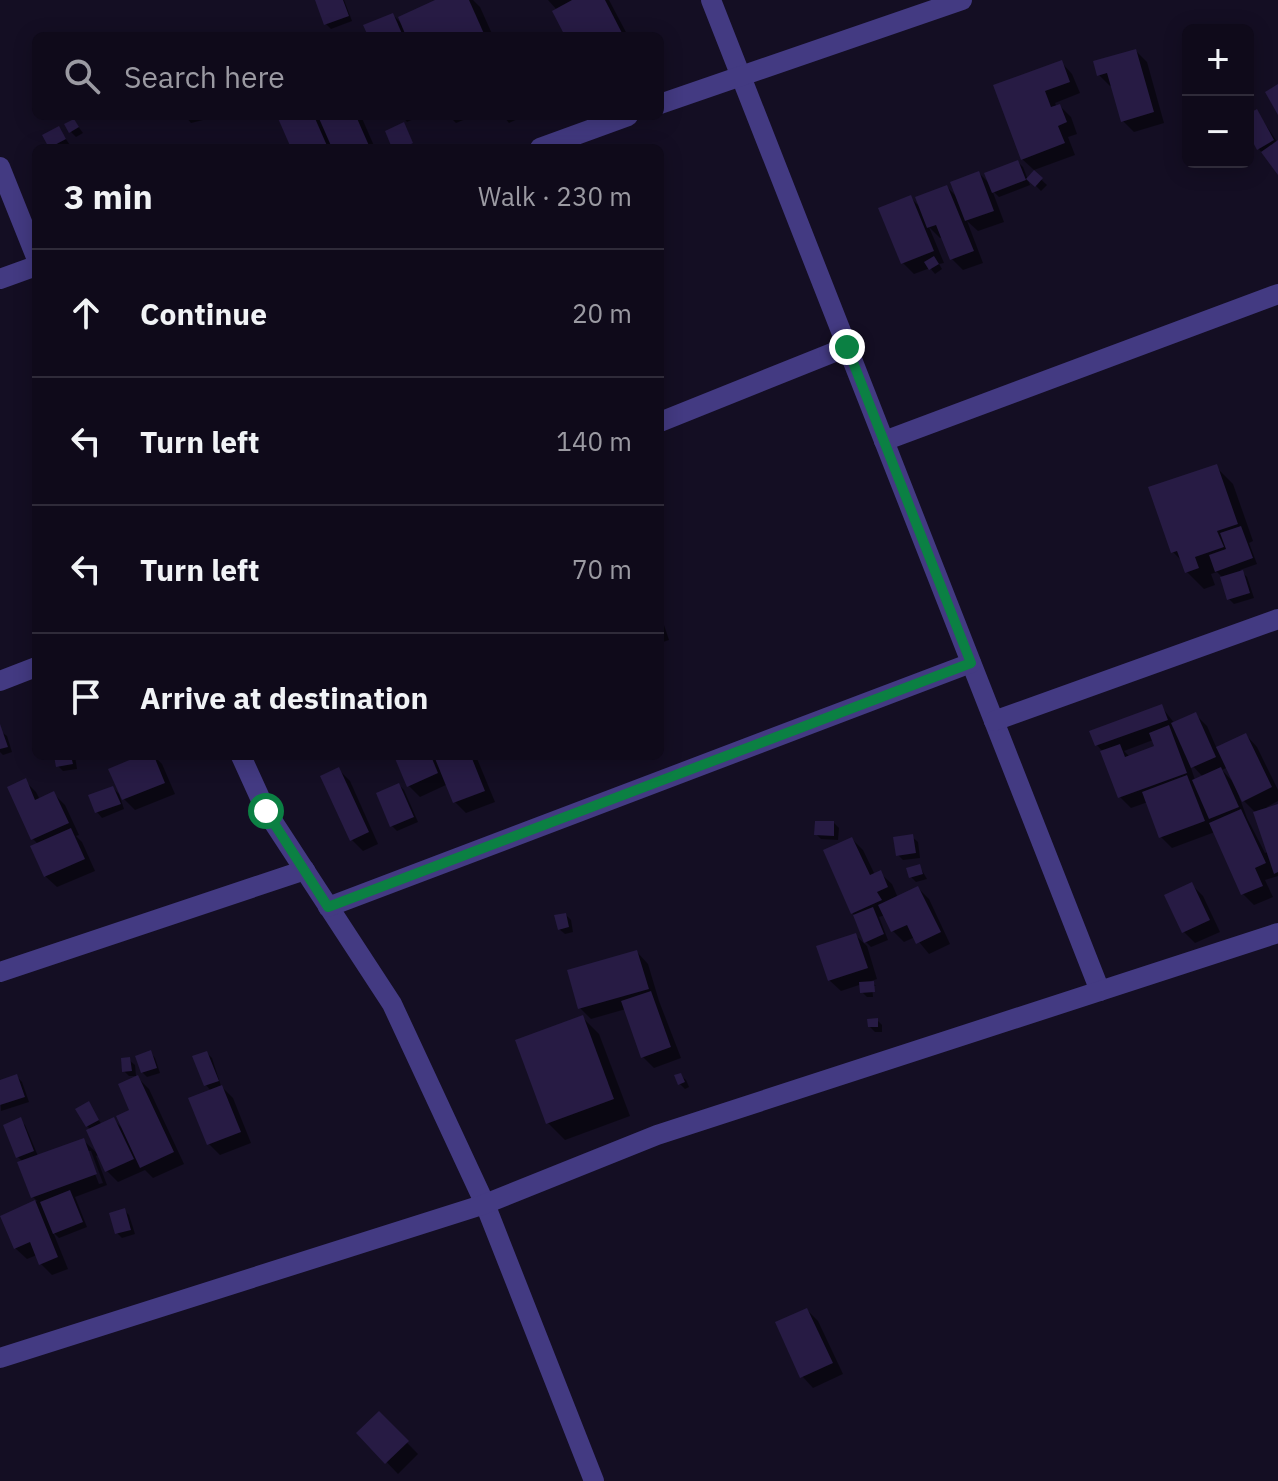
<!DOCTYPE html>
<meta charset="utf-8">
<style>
:root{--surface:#0f0a1a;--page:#181323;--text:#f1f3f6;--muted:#9b9aa2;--line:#2f2b39}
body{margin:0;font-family:"IBM Plex Sans",sans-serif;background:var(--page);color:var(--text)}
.controls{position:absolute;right:24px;top:24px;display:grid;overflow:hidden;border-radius:12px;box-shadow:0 4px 20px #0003}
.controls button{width:72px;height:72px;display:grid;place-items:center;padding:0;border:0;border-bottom:2px solid var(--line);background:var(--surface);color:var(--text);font:40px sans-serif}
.stop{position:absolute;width:24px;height:24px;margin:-18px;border:6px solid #0b8043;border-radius:50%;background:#fff}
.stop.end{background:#0b8043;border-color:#fff;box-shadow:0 2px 8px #0008}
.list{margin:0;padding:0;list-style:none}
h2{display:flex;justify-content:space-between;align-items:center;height:104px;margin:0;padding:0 32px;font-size:34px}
h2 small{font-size:26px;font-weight:400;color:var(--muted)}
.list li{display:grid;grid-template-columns:52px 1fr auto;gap:24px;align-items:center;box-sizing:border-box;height:128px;padding:0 32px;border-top:2px solid var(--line)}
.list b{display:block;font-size:30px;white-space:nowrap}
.list em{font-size:26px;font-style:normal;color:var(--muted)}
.icon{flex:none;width:44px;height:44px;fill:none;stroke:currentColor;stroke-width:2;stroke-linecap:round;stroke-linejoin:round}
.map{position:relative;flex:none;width:1278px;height:1481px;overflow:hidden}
.search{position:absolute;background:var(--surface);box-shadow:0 4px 20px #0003;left:32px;top:32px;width:632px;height:88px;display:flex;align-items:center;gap:20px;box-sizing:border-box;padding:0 28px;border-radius:12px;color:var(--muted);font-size:30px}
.panel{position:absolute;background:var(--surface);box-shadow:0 4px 20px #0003;left:32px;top:144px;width:632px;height:616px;border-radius:12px}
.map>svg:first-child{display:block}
</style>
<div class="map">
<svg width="1278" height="1481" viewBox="0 0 1278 1481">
<rect width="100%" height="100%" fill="#140e23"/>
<g fill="#0007" fill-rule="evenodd">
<path d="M317 0H344L352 21 331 29 326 24Z"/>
<path d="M440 0H473L480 7 493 36H370L393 15 404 26Z"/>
<path d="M548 0H609L628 36H568L554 12 557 10Z"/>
<path d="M1136 51 1147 62 1164 123 1134 132 1123 121 1113 85 1110 86 1099 75Z"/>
<path d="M1061 62 1072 74 1080 93 1055 103 1057 107 1060 106 1071 117 1077 134 1068 137 1075 155 1034 170 1022 159 996 86Z"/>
<path d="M1257 112 1278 143V171L1258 148 1248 129V116Z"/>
<path d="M185 116H206L207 119 191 123Z"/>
<path d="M280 116H361L375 148H294Z"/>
<path d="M402 116H420L407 122Z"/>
<path d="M449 116H473L456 123Z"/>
<path d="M503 116H524L509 123Z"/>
<path d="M74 121 83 133 76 137 71 132Z"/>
<path d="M58 128 70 145 63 148H52L45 136Z"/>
<path d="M1018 162 1023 167 1030 185 999 197 992 190 1004 222 978 231 967 221 983 263 963 270 952 259 943 237 940 238 929 227 944 263 939 264 942 269 935 274 930 268 914 274 903 263 881 210 910 197 921 208 947 187 958 198 979 173 992 186Z"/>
<path d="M1034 173 1047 185 1041 191 1029 179Z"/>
<path d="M1216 467 1233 484 1253 541 1249 543 1257 564 1240 570 1247 577 1254 598 1234 604 1229 599 1223 578 1217 572 1211 574 1215 585 1204 589 1187 572 1184 563 1173 552Z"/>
<path d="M660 613 669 640 660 643Z"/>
<path d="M1161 706 1175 724 1195 714 1207 726 1217 749 1246 735 1257 747 1278 790V801L1267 807 1268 809 1278 806V876L1265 880 1273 897 1254 905 1243 894 1215 832 1172 848 1161 837 1148 802 1131 808 1120 797 1102 751 1097 745ZM1153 740 1156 747 1130 757 1124 751ZM1189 762 1203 777 1195 780ZM1228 767 1235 784 1222 770ZM1239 796 1255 812 1268 852 1265 853 1247 818Z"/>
<path d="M0 731 7 736 12 752 3 755 0 752Z"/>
<path d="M56 756H75L77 769 63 771 58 766Z"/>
<path d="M144 756H154L162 764 175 794 135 810 119 794 124 809 102 818 97 812 91 797 113 788 122 797Z"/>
<path d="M396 756H476L495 802 466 813 455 802 448 784 420 797 408 785Z"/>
<path d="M339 770 350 781 378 844 363 851 352 840Z"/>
<path d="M25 781 36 792 40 800 54 794 65 805 79 835 76 836 82 842 95 871 57 887 45 876 38 844 33 839Z"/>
<path d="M399 785 404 790 418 822 397 831 392 826Z"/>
<path d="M834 823 839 828 838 840 821 839 816 834Z"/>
<path d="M912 837 918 842 920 858 903 860 898 855Z"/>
<path d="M852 839 863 850 875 875 880 873 892 884 898 898 918 888 929 899 950 944 929 954 915 937 904 942 893 931 885 915 879 917 888 940 871 947 866 942 853 913Z"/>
<path d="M920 867 927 879 916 882 911 877Z"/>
<path d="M1192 885 1203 896 1220 932 1195 943 1184 932Z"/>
<path d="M566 915 571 920 573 932 565 934 559 929Z"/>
<path d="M855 935 867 946 877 979 871 981 876 986H872L873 997H867L862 992V984L841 991 829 980Z"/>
<path d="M637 952 648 964 659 1001 681 1058 654 1068 643 1057 626 1009 591 1019 580 1008Z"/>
<path d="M582 1017 599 1034 630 1116 565 1140 548 1123 517 1042Z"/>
<path d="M877 1020 882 1025V1032H875L870 1027Z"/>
<path d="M150 1052 155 1058 160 1073 147 1077 142 1072Z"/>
<path d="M207 1053 212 1058 221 1086 233 1098 251 1143 220 1155 209 1144 211 1091 206 1085Z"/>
<path d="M129 1060 135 1065 136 1076H129L124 1071Z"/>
<path d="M680 1075 686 1080 689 1087 685 1089 680 1084Z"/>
<path d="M17 1077 22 1082 29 1102 1 1111 0 1082Z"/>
<path d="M138 1078 149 1089 184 1164 153 1178 145 1170 118 1182 107 1171 91 1130 87 1126 88 1104 102 1125 114 1120 124 1130 132 1111Z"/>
<path d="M20 1120 25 1125 38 1156 83 1140 99 1155 96 1156 107 1185 75 1197 87 1227 59 1238 53 1232 68 1269 52 1275 41 1264 37 1255 27 1259 15 1248 2 1216 37 1201 33 1197 23 1162 18 1157 5 1126ZM86 1151H91L103 1183 99 1184Z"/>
<path d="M124 1210 129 1215 135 1234 122 1238 117 1233Z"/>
<path d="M807 1310 818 1321 843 1374 813 1388 802 1376Z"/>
<path d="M379 1414 418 1454 398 1474 359 1433Z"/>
</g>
<g fill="#271b44">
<path d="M315 0H343L349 16 324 25Z"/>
<path d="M435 0H469L485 36H406L398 17Z"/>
<path d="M572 0H605L623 35 565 36 552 11Z"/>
<path d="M393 13 403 36H368L363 25Z"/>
<path d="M1136 49 1154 112 1121 122 1107 73 1097 76 1093 61Z"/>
<path d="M1062 60 1070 82 1045 91 1051 107 1060 104 1067 122 1058 126 1065 143 1021 160 993 85Z"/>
<path d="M1278 84V115L1265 92Z"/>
<path d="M1257 109 1274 140 1257 150 1248 133V114Z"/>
<path d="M277 116H314L328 148H291Z"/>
<path d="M318 116H356L370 148H332Z"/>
<path d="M74 119 79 127 69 133 64 124Z"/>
<path d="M404 122 413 143 403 148H392L385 131Z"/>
<path d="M59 126 66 139 49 148 42 135Z"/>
<path d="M1278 140V175L1261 152Z"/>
<path d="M1018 160 1026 180 992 193 984 173Z"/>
<path d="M1034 170 1043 178 1035 187 1026 179Z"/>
<path d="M979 171 994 211 965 221 950 182Z"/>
<path d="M947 185 974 251 950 260 936 225 927 228 915 197Z"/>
<path d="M911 195 934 251 901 264 878 208Z"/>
<path d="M934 256 939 264 929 270 924 262Z"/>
<path d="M1217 464 1238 524 1217 531 1224 547 1195 557 1199 568 1185 573 1177 551 1171 553 1148 487Z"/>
<path d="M1241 526 1253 558 1215 572 1209 555 1226 549 1220 533Z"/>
<path d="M1243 570 1250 593 1227 600 1220 577Z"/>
<path d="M1162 704 1168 720 1095 746 1089 731Z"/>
<path d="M1196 712 1216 757 1191 768 1171 723Z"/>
<path d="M0 724 8 747 0 749Z"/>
<path d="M1169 725 1187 773 1118 798 1100 751 1120 744 1125 757 1154 746 1149 733Z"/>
<path d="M1246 733 1272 787 1242 802 1216 747Z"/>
<path d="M54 756H71L73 764 56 767Z"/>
<path d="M139 756H154L165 783 122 800 108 769Z"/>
<path d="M394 756H431L438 773 407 787Z"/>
<path d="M434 756H471L485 791 453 803Z"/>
<path d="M339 767 369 832 350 841 320 776Z"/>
<path d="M1221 767 1239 807 1209 819 1192 780Z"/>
<path d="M1187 775 1205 821 1159 838 1142 792Z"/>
<path d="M26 778 35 800 54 791 69 823 31 840 7 787Z"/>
<path d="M399 783 414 817 390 827 376 793Z"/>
<path d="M113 786 121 804 95 813 88 795Z"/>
<path d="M1278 804V872L1274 874 1253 812Z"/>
<path d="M1241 809 1266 863 1255 868 1263 886 1241 895 1209 823Z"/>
<path d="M815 821H834V836L814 835Z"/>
<path d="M71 828 85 859 44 877 30 846Z"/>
<path d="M913 834 916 853 896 856 893 837Z"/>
<path d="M852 837 870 875 881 870 888 887 877 892 882 900 851 914 823 850Z"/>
<path d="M920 864 923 874 909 878 906 868Z"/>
<path d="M1192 882 1210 920 1182 933 1164 895Z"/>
<path d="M918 886 941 932 916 944 907 925 891 932 878 905Z"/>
<path d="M873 907 884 934 864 943 853 915Z"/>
<path d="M566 913 569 927 558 930 554 915Z"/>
<path d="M856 933 868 968 828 981 816 946Z"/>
<path d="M637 950 649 989 578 1009 567 970Z"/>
<path d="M874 981 875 992 860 993 859 982Z"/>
<path d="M651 991 671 1047 641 1058 621 1001Z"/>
<path d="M583 1015 614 1099 546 1124 515 1040Z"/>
<path d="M878 1018V1027H868L867 1019Z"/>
<path d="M151 1050 157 1068 141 1073 135 1056Z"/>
<path d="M207 1051 219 1081 204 1086 192 1056Z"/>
<path d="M130 1057 132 1071 122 1072 121 1058Z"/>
<path d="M681 1073 685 1082 678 1085 674 1075Z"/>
<path d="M17 1074 25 1097 0 1105V1080Z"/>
<path d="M138 1075 174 1152 140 1168 116 1116 129 1110 118 1084Z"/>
<path d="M222 1085 241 1132 207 1145 188 1098Z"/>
<path d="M89 1101 99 1120 86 1127 75 1109Z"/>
<path d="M21 1117 34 1151 16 1158 3 1125Z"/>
<path d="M114 1117 134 1159 105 1172 86 1130Z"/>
<path d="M84 1138 97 1174 31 1198 17 1162Z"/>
<path d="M70 1190 83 1222 53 1234 40 1202Z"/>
<path d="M35 1200 58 1257 39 1265 30 1242 14 1249 0 1216Z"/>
<path d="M125 1208 131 1230 115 1234 109 1213Z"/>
<path d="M807 1308 833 1363 800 1378 775 1322Z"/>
<path d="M379 1411 409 1441 385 1464 356 1433Z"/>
</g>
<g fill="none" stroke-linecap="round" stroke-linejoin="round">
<g stroke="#433a82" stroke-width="20">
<path d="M711 0 1100 991"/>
<path d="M660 104 962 0"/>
<path d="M540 148 628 116"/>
<path d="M0 167 36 257"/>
<path d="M0 279 36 266"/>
<path d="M660 422 847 347"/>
<path d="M884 441 1278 294"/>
<path d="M0 681 36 667"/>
<path d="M994 721 1278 619"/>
<path d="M241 756 266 811 392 1004 485 1204 594 1481"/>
<path d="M328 907 971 663"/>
<path d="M0 972 305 870"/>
<path d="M0 1358 485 1204 657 1135 1278 933"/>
</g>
</g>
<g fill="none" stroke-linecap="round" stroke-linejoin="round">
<path stroke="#0b8043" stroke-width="10" d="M266 811 328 907 971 663 847 347"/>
</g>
</svg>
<div class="controls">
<button>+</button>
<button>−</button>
</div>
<div class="stop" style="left:266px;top:811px"></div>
<div class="stop end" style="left:847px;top:347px"></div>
<div class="search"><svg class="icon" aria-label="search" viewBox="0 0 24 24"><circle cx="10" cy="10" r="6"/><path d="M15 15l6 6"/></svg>Search here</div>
<section class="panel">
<h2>3 min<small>Walk · 230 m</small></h2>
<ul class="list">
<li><svg class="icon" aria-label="ahead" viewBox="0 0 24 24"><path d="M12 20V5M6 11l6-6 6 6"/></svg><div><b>Continue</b></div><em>20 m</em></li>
<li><svg class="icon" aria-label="left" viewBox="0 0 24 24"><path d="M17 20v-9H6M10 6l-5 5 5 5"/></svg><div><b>Turn left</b></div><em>140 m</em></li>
<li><svg class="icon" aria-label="left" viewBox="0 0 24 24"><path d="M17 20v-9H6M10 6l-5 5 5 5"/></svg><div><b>Turn left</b></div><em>70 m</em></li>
<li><svg class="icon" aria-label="arrive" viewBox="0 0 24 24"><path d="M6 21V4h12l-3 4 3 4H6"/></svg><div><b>Arrive at destination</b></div></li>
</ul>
</section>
</div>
